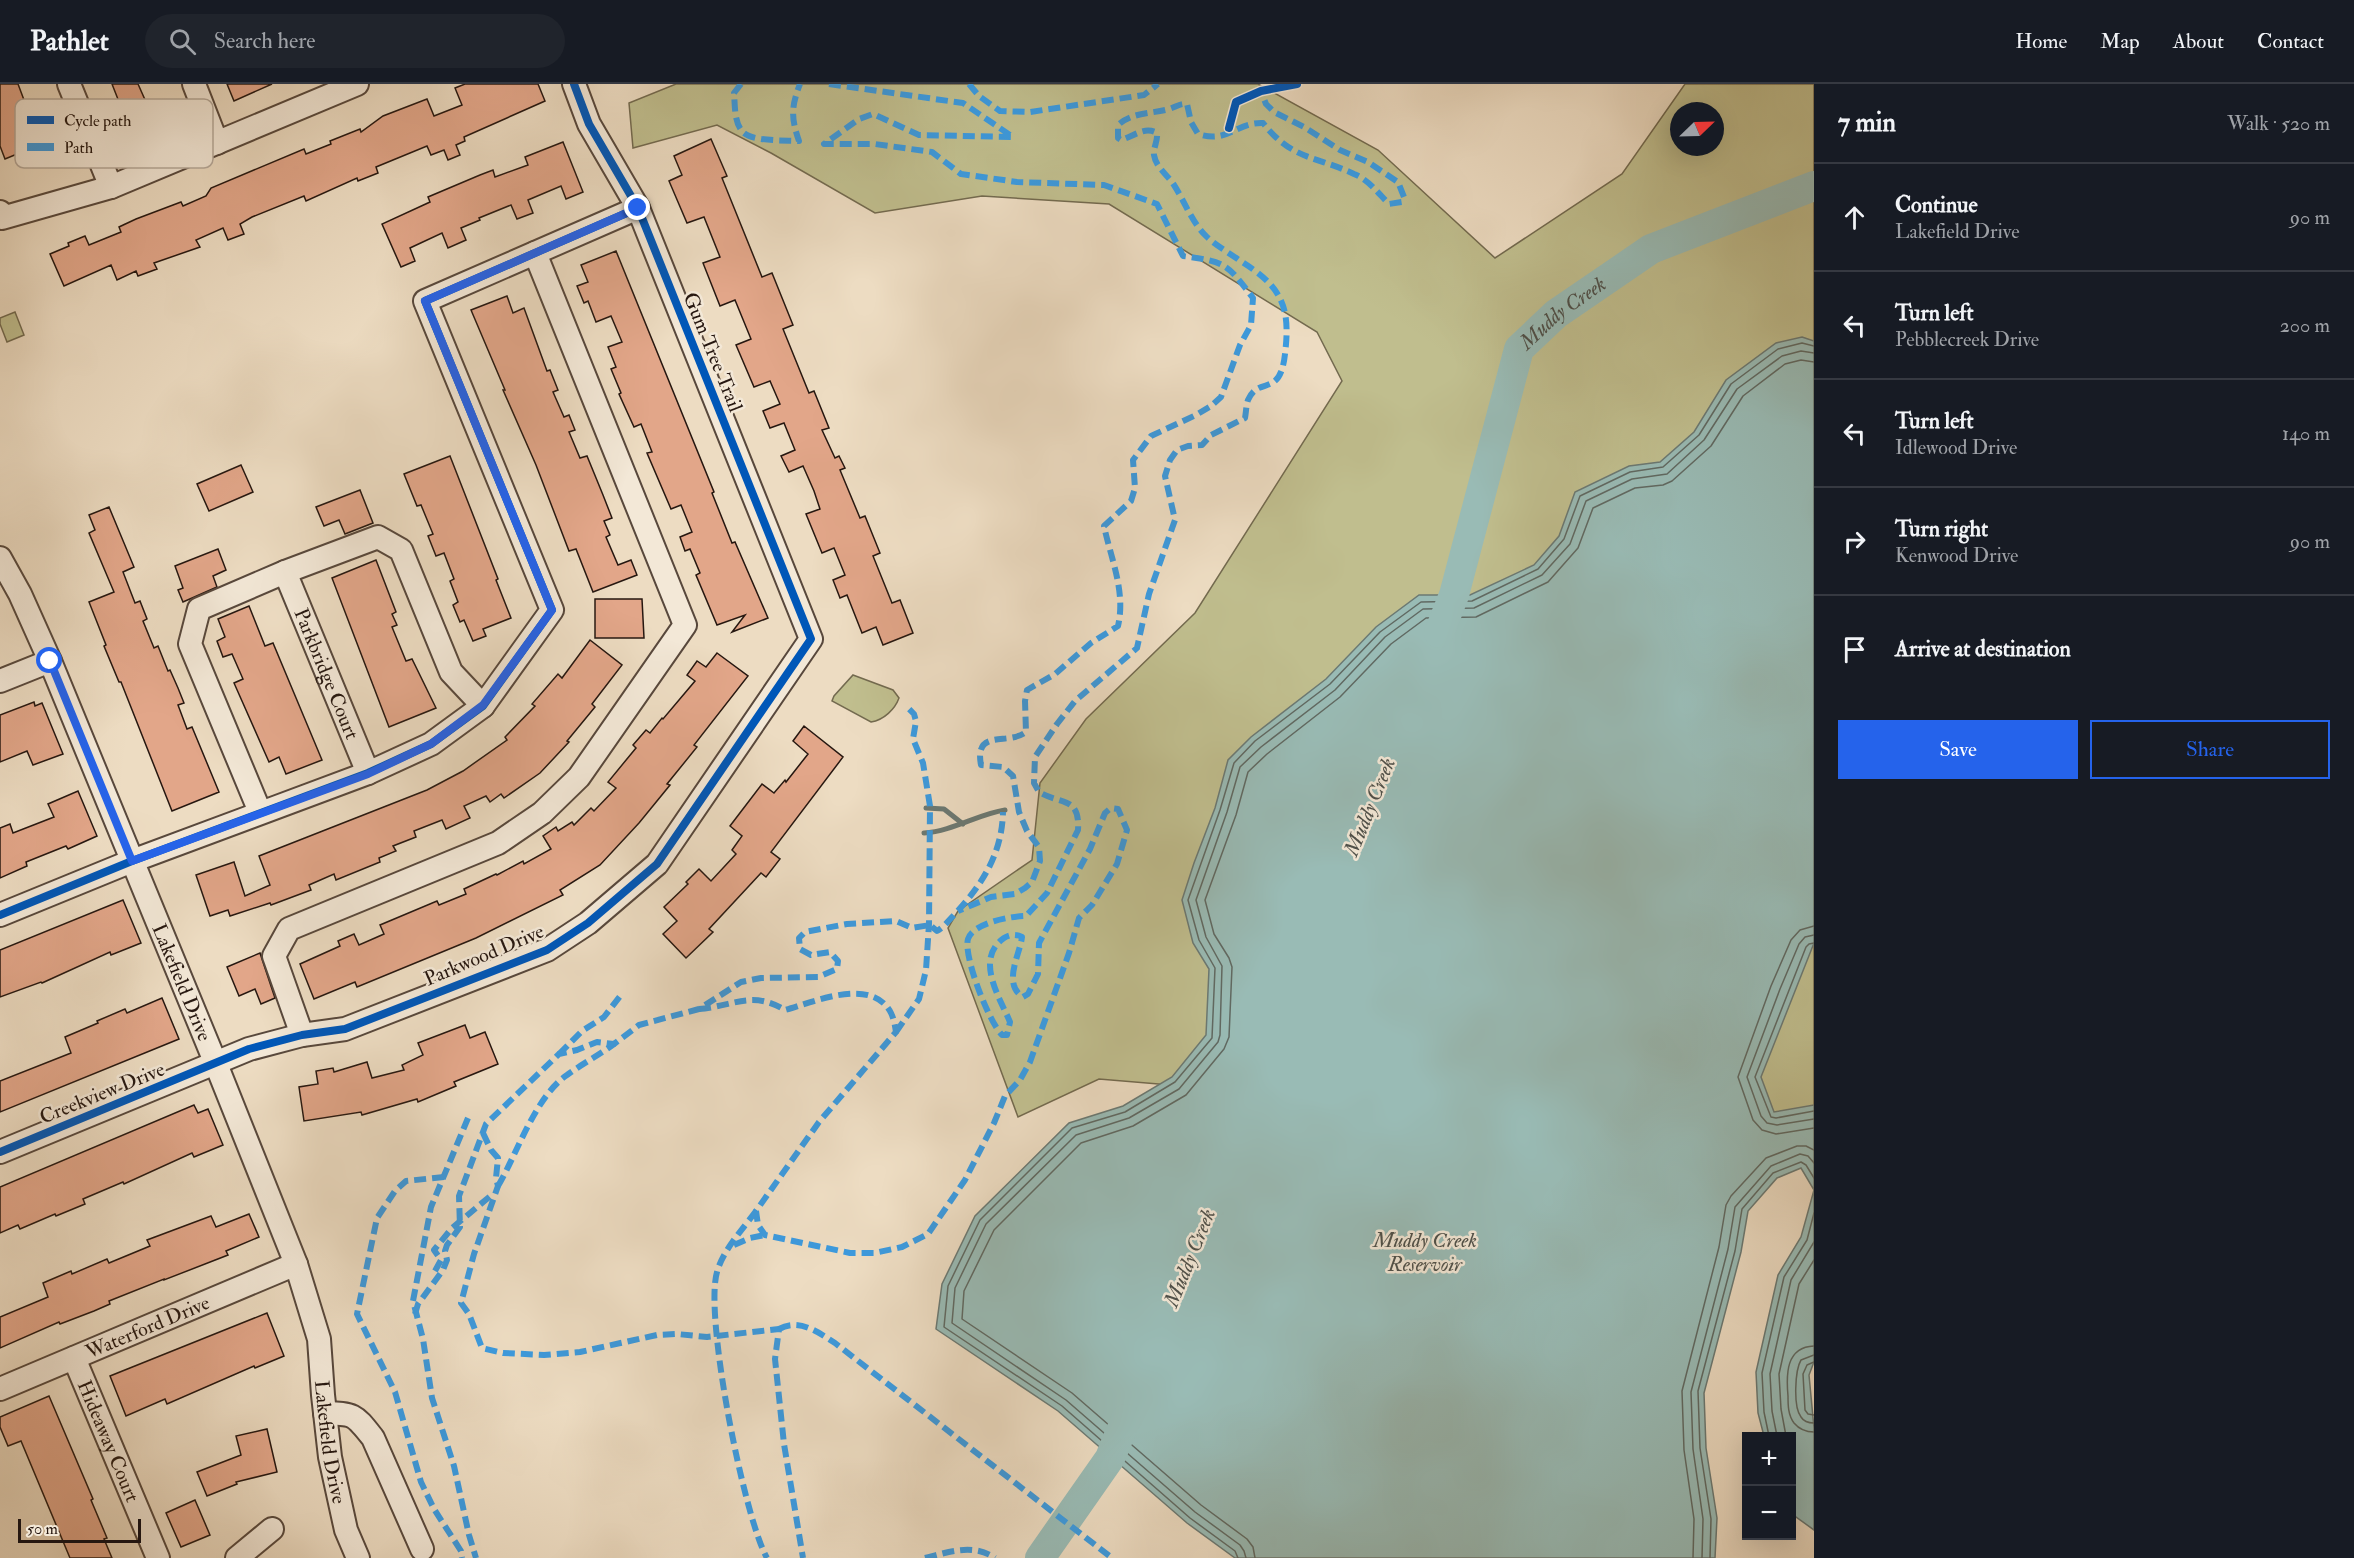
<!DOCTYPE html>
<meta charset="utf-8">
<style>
:root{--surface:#171b24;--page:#20242c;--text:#f1f3f6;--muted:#9ea1a6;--line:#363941;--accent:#2563eb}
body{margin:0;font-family:"IM FELL Double Pica",serif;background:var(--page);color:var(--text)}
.controls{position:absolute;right:18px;bottom:18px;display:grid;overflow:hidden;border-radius:0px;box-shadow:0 6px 24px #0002}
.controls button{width:54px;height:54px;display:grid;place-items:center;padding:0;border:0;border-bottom:2px solid var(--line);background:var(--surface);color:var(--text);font:30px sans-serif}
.compass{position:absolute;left:1670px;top:18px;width:54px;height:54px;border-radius:50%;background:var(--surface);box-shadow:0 6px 24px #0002;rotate:67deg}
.scale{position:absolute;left:18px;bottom:15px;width:123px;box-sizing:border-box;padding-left:6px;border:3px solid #261710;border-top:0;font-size:16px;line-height:21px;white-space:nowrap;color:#261710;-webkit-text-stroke:4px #f3e8d7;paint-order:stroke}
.stop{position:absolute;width:18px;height:18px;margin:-14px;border:4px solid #2563eb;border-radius:50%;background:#fff}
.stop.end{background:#2563eb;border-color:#fff;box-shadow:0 2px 6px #0008}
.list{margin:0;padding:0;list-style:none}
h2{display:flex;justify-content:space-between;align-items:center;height:78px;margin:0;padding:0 24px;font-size:26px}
h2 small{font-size:20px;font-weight:400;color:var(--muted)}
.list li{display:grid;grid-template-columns:39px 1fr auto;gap:18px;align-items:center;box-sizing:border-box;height:108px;padding:0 24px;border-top:2px solid var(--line)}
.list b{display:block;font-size:22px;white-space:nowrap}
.list p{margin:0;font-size:20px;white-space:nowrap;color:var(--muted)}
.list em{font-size:20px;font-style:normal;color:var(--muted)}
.actions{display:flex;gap:12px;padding:18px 24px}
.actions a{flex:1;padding:14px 0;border:2px solid var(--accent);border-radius:0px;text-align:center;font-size:21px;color:var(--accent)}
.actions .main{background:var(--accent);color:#fff}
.icon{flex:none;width:33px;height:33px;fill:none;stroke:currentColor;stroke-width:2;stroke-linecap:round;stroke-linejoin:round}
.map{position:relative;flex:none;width:1814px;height:1474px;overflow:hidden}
header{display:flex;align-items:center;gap:36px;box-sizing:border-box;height:84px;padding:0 30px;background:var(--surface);border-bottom:2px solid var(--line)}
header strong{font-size:28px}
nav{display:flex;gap:33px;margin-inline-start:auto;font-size:21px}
.search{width:420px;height:54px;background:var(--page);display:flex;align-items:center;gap:15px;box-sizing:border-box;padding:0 21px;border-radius:33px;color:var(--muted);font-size:22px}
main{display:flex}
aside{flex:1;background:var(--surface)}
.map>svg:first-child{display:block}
</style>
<header>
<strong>Pathlet</strong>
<div class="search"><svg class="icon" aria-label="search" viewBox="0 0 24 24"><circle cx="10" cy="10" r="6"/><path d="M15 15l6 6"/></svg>Search here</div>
<nav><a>Home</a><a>Map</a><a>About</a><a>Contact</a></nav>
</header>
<main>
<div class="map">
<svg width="1814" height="1474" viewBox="0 0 1814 1474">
<rect width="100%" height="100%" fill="#eddcc2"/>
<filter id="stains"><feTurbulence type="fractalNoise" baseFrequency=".00333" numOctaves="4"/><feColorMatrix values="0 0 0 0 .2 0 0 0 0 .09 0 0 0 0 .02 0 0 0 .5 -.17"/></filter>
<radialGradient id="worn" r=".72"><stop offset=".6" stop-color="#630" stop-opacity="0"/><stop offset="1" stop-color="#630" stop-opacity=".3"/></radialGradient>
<g fill="#c0be8e" stroke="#736a4f" stroke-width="1.5" fill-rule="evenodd">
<path d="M676 0H1258L1378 66 1495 174 1622 90 1685 0H1814V1055L1099 995 1018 1033 948 844 958 827 1032 776 1040 699 1086 635 1195 529 1342 297 1317 248 1109 120 982 112 875 129 771 69 717 41 633 64 629 19ZM1679 27H1715V63H1679Z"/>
<path d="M15 228 24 251 7 258 0 240V234Z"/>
<path d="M853 591 893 606 899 614C895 625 884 636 871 638L832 617 834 612Z"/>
</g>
<path fill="#99bbb5" stroke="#6b7973" stroke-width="1.5" d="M1802 253 1814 257V859L1761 993 1774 1028 1814 1021V1278L1809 1291 1814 1344V1446L1792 1430V1352H1764L1758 1329 1756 1288 1778 1191 1801 1153 1814 1106 1801 1084 1777 1094 1748 1127 1741 1168 1704 1309 1706 1364 1717 1434 1715 1474H1235L1187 1439 1058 1327 936 1245 942 1200 975 1132 1069 1039 1123 1022 1172 993 1206 951 1209 885 1193 859 1182 816 1194 779 1215 724 1228 676 1251 653 1326 595 1376 543 1419 511H1470L1534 481 1559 452 1575 408 1629 382 1660 378 1694 348 1726 296 1776 259Z"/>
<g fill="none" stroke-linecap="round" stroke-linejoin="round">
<g stroke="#606962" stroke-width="1.5">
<path d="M1814 842 1800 846 1791 856 1771 902 1738 993 1753 1036 1762 1046 1776 1050 1814 1044"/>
<path d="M1814 851 1805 853 1799 860 1780 905 1747 993 1761 1032 1767 1039 1777 1041 1814 1035"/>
<path d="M1814 859 1809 860 1806 863 1755 993 1771 1033 1776 1034 1814 1027"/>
<path d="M1814 1262C1786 1263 1786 1290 1788 1312 1788 1321 1788 1331 1794 1339 1799 1345 1806 1348 1814 1348"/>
<path d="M1814 1271 1801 1276C1795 1286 1793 1323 1801 1333 1804 1338 1809 1339 1814 1339"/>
<path d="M1814 1278 1807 1281 1803 1290 1805 1326 1808 1330 1814 1331"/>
<path d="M1769 1352 1764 1328 1762 1289 1784 1193 1807 1156 1814 1129"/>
<path d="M1777 1352 1772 1327 1770 1290 1791 1196 1814 1158"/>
<path d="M1786 1352 1781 1325 1779 1290 1799 1200 1814 1176"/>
<path d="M1238 1474 1235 1467 1190 1434 1062 1322 944 1243 948 1202 980 1136 1072 1044 1125 1028 1175 998 1212 954 1215 884 1199 856 1188 816 1220 726 1234 679 1255 657 1330 600 1380 548 1421 518 1472 517 1538 485 1564 455 1580 412 1630 388 1663 383 1699 351 1731 300 1778 265 1802 259 1814 262"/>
<path d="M1246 1474 1244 1467 1240 1461 1195 1428 1066 1316 952 1239 955 1204 986 1140 1076 1051 1129 1034 1179 1005 1218 958 1220 951 1222 882 1206 853 1196 816 1227 728 1240 683 1261 663 1335 606 1385 553 1423 525 1474 524 1542 491 1570 460 1586 417 1632 395 1667 390 1704 356 1737 305 1782 272 1801 267 1814 269"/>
<path d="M1255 1474 1253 1463 1247 1455 1201 1421 1072 1309 962 1235 964 1207 994 1146 1081 1059 1133 1042 1186 1011 1224 965 1229 953 1232 883 1229 874 1214 850 1205 816 1236 731 1248 688 1267 670 1340 613 1391 560 1426 534 1476 533 1548 498 1578 464 1593 424 1635 404 1663 401 1672 397 1711 362 1743 312 1785 280 1801 276 1814 278"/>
<path d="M1693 1474 1694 1435 1684 1366 1682 1307 1719 1163 1726 1121 1731 1112 1766 1074 1797 1062H1806L1814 1066"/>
<path d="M1702 1474 1703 1435 1693 1365 1691 1308 1728 1165 1735 1123 1771 1082 1800 1070 1808 1072 1814 1079"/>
<path d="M1710 1474 1711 1435 1700 1364 1698 1307 1735 1167 1742 1125 1773 1089 1801 1078 1806 1081 1814 1094"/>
</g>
<g stroke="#6b7973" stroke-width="5">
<path d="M926 724 944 725 963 740"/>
<path d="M924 749C953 747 978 730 1005 726"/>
</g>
<g stroke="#99bbb5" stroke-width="30">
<path id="s1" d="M1439 549 1454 511 1519 265 1556 230 1651 165 1814 102"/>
<path d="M1040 1474 1110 1374 1126 1335"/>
</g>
</g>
<g fill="#e2a689" stroke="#261710" stroke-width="1.5">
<path d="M0 0H18L27 24 36 20 51 56 5 75 0 62Z"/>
<path d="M112 0H138L154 36 172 28 179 44 135 63 121 30 123 28Z"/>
<path d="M227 0H272L234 17Z"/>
<path d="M465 0H538L545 17 464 53 465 57 456 61 460 71 448 76 444 66 431 71 427 62 376 83 378 89 358 97 357 94 306 117 304 112 252 133 240 140 244 150 228 156 223 144 196 156 200 163 154 179 157 185 138 192 136 187 117 196 111 181 64 202 50 170 69 162 68 159 85 152 89 161 121 148 119 143 136 135 181 118 183 122 206 112 211 104 304 65 306 70 331 60 330 57 360 45 361 48 383 32 427 15 434 32 462 21 455 4Z"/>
<path d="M711 55 727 92 722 94 762 193 772 189 793 241 783 245 809 309 814 307 829 344 822 346 835 374 839 372 845 384 840 386 860 434 865 432 880 469 873 472 892 519 900 516 913 549 883 561 876 543 862 549 847 511 840 514 833 496 845 491 834 464 822 469 806 430 820 425 814 407 803 382 789 388 781 372 795 366 784 339 770 344 763 327 780 320 770 297 754 303 736 261 751 255 735 216 720 222 703 179 720 173 704 133 687 139 669 97 682 91 674 72Z"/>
<path d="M563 58 583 108 566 115 561 102 528 116 533 129 517 135 511 121 479 134 480 136 461 144 466 156 448 164 442 149 410 164 415 177 401 183 382 140 430 118 428 113 480 91 493 86 495 93 528 81 525 73Z"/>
<path d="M616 167 714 408 712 409 732 459 735 458 768 534 732 548 745 531 717 541 696 491 700 489 690 465 685 467 680 453 692 448 681 421 671 425 647 369 652 368 641 340 634 343 619 310 621 309 611 285 616 283 608 263 622 258 611 232 596 238 588 217 584 219 577 202 588 198 581 181Z"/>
<path d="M507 212 513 229 524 224 547 287 550 286 558 306 553 308 564 333 569 331 575 346 569 348 580 374 587 372 603 411 612 434 604 437 610 451 606 453 618 481 631 476 637 491 593 508 576 465 569 467 536 381 503 306H505L471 226Z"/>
<path d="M450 372 498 495 496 496 511 534 483 545 486 552 473 557 464 536 460 538 453 521 458 518 450 497 454 495 444 469 436 472 428 452 433 450 421 421 417 422 404 390Z"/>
<path d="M241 381 253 408 209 427 197 400Z"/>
<path d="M360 406 373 439 345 450 339 436 324 442 316 423Z"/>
<path d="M109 423 134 483 123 488 135 519 140 517 147 535 143 537 154 564 158 562 168 587 170 586 178 604 184 619 178 621 187 645 192 643 219 708 172 727 121 598H119L104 562 106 561 89 518 114 508 89 449 95 446 89 431Z"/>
<path d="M218 465 226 486 213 492 217 503 183 518 178 506 183 504 175 482Z"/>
<path d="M376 476 396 528 392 530 397 541 392 543 406 577 412 575 436 624 389 643 332 494Z"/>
<path d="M595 515H642L644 554H595Z"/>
<path d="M249 522 265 562 273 559 322 676 286 690 279 673 269 678 234 599 243 595 232 570 223 573 217 557 225 553 218 535Z"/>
<path d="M590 556 622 581 592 620 595 623 567 657 569 658 540 689 504 714 501 710 490 718 486 712 464 722 470 734 446 745 442 736 414 747 416 753 393 762 396 767 379 774 380 778 336 796 334 790 309 801 311 806 271 821 270 819 230 832 228 826 210 832 196 791 234 778 245 812 270 801 259 772 427 706 463 687 507 656 505 653 535 622 532 620 558 590 562 594Z"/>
<path d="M717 569 748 592 694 661 697 663 667 700 670 701 639 739 600 781 560 806 563 811 476 854 357 903 355 898 314 915 300 880 340 862 338 857 354 850 359 861 384 850 380 841 437 817 439 821 466 810 464 805 496 790 497 791 523 777 524 780 551 765 543 752 556 743 558 747 572 738 574 741 591 724 594 727 616 704 608 698 636 664 633 661 646 646 650 649 662 634 663 635 695 597 687 591 697 577 706 583Z"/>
<path d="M34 618 35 622 42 619 63 670 33 681 27 667 0 678V631Z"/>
<path d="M804 642 843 673 771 768 780 775 766 793 761 789 709 845 713 848 686 874 663 850 677 837 664 823 688 800 686 798 699 785 711 797 736 770 732 766 742 752 730 742 762 700 774 709 785 696 786 698 808 670 793 657Z"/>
<path d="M78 707 97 752 68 765 66 762 26 778 27 782 0 794V744L10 740 13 749 54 733 48 720Z"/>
<path d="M123 816 141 859 111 871 110 868 42 899 41 898 0 913V866Z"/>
<path d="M260 869 275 914 261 920 255 905 239 912 227 883Z"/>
<path d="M162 914 179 955 0 1028V997L71 969 65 953 98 939 97 937 125 925 127 929Z"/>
<path d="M465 941 470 954 485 948 498 980 454 998 456 1002 418 1018 417 1015 362 1031 361 1028 304 1037 299 1003 318 1000 316 987 333 984 334 988 367 978 372 994 404 986 402 981 423 971 418 959Z"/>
<path d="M194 1021 198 1029 208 1025 223 1061 194 1073 192 1069 124 1100 123 1098 83 1115 85 1120 56 1132 55 1130 20 1145 18 1141 0 1149V1103Z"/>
<path d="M249 1130 259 1153 226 1167 228 1171 164 1196V1195L109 1217 110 1220 94 1227 60 1240 59 1238 0 1264V1233L48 1213 43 1199 71 1187 72 1190 107 1175 109 1179 150 1162 147 1156 211 1132 216 1143Z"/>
<path d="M267 1229 284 1272 255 1284 254 1282 167 1320 165 1315 126 1332 110 1292Z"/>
<path d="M49 1312 93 1415 91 1416 107 1454 104 1455 112 1474H70L21 1357 8 1362 0 1343V1333Z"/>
<path d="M267 1345 277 1388 236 1398 237 1400 207 1412 197 1388 241 1371 236 1352Z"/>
<path d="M195 1416 210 1451 181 1463 166 1429Z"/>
</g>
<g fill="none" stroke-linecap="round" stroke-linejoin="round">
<defs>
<g id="minor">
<path d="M69 0 111 103"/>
<path d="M194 0 217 59"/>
<path d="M0 128 2 134 111 103 357 0"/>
<path id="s2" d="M0 474 20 510 50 577 216 980 296 1180 319 1255 323 1311 330 1373 346 1446 358 1474"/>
<path id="s3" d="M285 488 368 689"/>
<path d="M0 597 50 577"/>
<path d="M260 728 190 560 199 525 285 488 378 453 401 466 451 588 483 622"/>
<path d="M0 831 132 777 368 689 431 660 483 622 552 526 425 217 638 124"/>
<path d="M302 951 274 872 289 845 498 759 542 729 579 693 685 541 535 169"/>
<path d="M0 1068 249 965 302 951 345 945 547 866 588 839 657 780 811 555 638 124 589 40 574 0"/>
<path id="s4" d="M74 1274 158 1474"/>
<path id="s5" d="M0 1305 296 1180"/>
<path d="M325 1329C355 1330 354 1330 373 1354L422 1465"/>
<path d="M237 1474 272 1445"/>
</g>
</defs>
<use href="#minor" stroke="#58483c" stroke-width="26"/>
<use href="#minor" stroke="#f3e8d7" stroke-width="22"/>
<g stroke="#3c9ade" stroke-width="6" stroke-dasharray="12 6" stroke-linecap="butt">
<path d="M741 0 734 9C735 20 734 38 742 47 750 58 785 56 799 57 791 34 791 23 800 0"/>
<path d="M829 0 963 19 1013 53 919 51 873 30 859 35 824 60H875L932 68 961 90 1017 98 1104 101 1157 120 1183 172C1227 178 1227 180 1253 214L1251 241 1240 261 1221 313 1211 322 1196 331 1151 352 1133 376 1135 404 1131 417 1104 442C1111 475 1126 508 1118 542L1091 559 1055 590 1027 606 1025 617 1026 648C1008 662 974 644 981 681L1003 683 1013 692 1019 728 1027 747 1039 763 1040 777 1032 798 1025 804 1015 810 991 813 958 827"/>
<path d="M969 0 979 12 1000 27 1030 28 1144 11 1158 0"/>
<path d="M699 925C734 922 752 906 785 926 814 918 872 892 891 929 894 935 895 942 896 948L819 1038 756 1127 758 1141 765 1151 850 1169H874L902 1163 928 1150 965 1096 994 1039 1005 1012 1020 996 1030 978 1069 869 1079 834 1092 821 1117 780 1127 746 1118 725 1111 724 1105 729 1090 765 1039 859 1038 890 1028 910 1023 913C1002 900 1020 870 1022 853 1016 850 1010 850 1004 854 974 875 1000 914 1010 938L1007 951H1002C989 938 963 872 968 855 973 839 1011 832 1026 832L1047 809 1078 746C1080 712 1061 721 1039 708L1034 699 1035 673 1057 640 1075 617 1137 564 1149 510 1175 436 1165 392 1170 376 1177 366 1188 362 1202 361 1211 351 1245 334C1246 329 1246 322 1248 316 1259 291 1280 315 1285 270 1291 221 1281 202 1239 176 1228 168 1215 161 1206 152 1191 137 1185 118 1174 101 1168 91 1156 84 1154 71 1153 64 1158 57 1157 49 1145 42 1134 52 1121 56L1118 54V41C1132 28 1151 30 1169 25 1176 23 1180 19 1187 20L1191 38 1198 50C1228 60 1236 38 1263 39 1292 76 1316 72 1354 90 1369 96 1378 109 1389 120L1402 118 1404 113 1398 98 1368 78 1340 66 1304 43 1274 28 1266 20 1259 3"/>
<path d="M896 948 919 915 926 886 929 840 930 722 923 679 913 655 916 637 914 630 908 624"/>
<path d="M559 970 582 947 604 933 621 911"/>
<path d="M468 1034 431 1123 413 1217 423 1255 432 1314 454 1382 469 1451 476 1474"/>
<path d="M483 1049 491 1066 498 1074 496 1094 498 1102 474 1170 461 1219 469 1230 482 1264 503 1269 544 1271 580 1268 657 1251 677 1250 707 1253 779 1245 775 1275 784 1360 803 1474"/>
<path d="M444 1093 406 1097 395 1107 377 1134 357 1230 395 1308 421 1398 434 1425 461 1467 462 1474"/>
<path d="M498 1102C517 1070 535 1013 567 991 582 980 599 971 614 960"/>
<path d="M756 1127C743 1145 723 1166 717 1188 704 1232 744 1433 767 1474"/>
<path d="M734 1161 750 1154 765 1151"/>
<path d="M435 1187 441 1176 434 1166 452 1144 494 1109"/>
<path d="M415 1230 418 1220 443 1186 447 1176 445 1167 447 1161 460 1143 459 1112 486 1040 559 970 577 966 597 958 614 960 639 941 699 925 741 898 761 894 818 893 837 885 838 877 830 868 811 871 800 865 799 854 805 848 847 840 896 837 912 844 930 841 937 847C944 843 949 836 954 831 982 801 1002 770 1003 728"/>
<path d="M779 1245C799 1234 818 1248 835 1259L1112 1474"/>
<path d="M925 1474C949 1468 973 1459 995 1474"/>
</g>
<defs>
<g id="cycleway">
<path d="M1229 44 1236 18 1261 7 1297 0"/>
<path d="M0 831 132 777 368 689 431 660 483 622 552 526 425 217 638 124"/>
<path d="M0 1068 249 965 302 951 345 945 547 866 588 839 657 780 811 555 638 124 589 40 574 0"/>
</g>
</defs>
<use href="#cycleway" stroke="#f3e8d7" stroke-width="11"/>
<use href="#cycleway" stroke="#0057b8" stroke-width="8"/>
</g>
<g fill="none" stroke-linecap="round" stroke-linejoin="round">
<path stroke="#2563eb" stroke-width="8" d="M50 577 132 777 368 690 431 660 483 621 552 526 425 217 638 124"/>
</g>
<g text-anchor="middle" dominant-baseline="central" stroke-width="5" stroke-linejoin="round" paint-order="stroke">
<g font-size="20" fill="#261710" stroke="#f3e8d7">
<text transform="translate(713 268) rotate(68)">Gum Tree Trail</text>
<text stroke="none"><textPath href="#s3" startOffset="110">Parkbridge Court</textPath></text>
<text transform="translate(484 871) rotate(-23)">Parkwood Drive</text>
<text stroke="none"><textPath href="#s2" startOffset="462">Lakefield Drive</textPath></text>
<text transform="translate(102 1009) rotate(-22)">Creekview Drive</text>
<text stroke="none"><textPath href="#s5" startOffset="160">Waterford Drive</textPath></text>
<text stroke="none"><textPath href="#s2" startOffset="948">Lakefield Drive</textPath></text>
<text stroke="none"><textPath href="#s4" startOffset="90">Hideaway Court</textPath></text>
</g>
<g font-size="21" font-style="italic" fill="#4e504a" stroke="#f3e8d7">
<text stroke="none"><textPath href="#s1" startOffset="352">Muddy Creek</textPath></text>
<text transform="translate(1370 723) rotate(-68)">Muddy Creek</text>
<text x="1425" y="1156">Muddy Creek<tspan x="1425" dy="24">Reservoir</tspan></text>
<text transform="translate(1190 1174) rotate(-68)">Muddy Creek</text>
</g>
</g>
<rect x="15" y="15" width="198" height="69" rx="9" fill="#f3e8d7" stroke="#b6a99b" stroke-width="1.5"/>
<rect x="27" y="32" width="27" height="8" fill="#0057b8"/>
<rect x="27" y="59" width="27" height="8" fill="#3c9ade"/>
<g font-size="16" fill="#261710">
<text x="64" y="42">Cycle path</text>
<text x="64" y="69">Path</text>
</g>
<rect width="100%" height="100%" filter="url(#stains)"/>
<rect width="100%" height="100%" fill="url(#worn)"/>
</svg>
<div class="controls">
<button>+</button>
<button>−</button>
</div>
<svg class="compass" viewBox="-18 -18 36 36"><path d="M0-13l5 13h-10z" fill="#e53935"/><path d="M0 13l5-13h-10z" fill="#9ea1a6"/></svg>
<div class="scale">50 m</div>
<div class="stop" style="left:50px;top:577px"></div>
<div class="stop end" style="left:638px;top:124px"></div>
</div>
<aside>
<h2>7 min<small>Walk · 520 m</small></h2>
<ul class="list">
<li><svg class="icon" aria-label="ahead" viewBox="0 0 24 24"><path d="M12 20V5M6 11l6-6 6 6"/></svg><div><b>Continue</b><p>Lakefield Drive</p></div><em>90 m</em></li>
<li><svg class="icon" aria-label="left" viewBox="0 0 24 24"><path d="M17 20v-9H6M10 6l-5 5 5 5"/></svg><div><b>Turn left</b><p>Pebblecreek Drive</p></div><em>200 m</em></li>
<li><svg class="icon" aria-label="left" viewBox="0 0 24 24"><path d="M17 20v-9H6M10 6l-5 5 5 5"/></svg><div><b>Turn left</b><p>Idlewood Drive</p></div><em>140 m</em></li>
<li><svg class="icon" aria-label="right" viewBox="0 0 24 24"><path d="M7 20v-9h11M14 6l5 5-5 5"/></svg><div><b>Turn right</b><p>Kenwood Drive</p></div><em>90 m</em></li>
<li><svg class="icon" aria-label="arrive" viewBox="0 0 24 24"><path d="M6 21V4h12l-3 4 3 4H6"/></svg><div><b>Arrive at destination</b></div></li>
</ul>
<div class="actions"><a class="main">Save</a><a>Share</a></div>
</aside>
</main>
